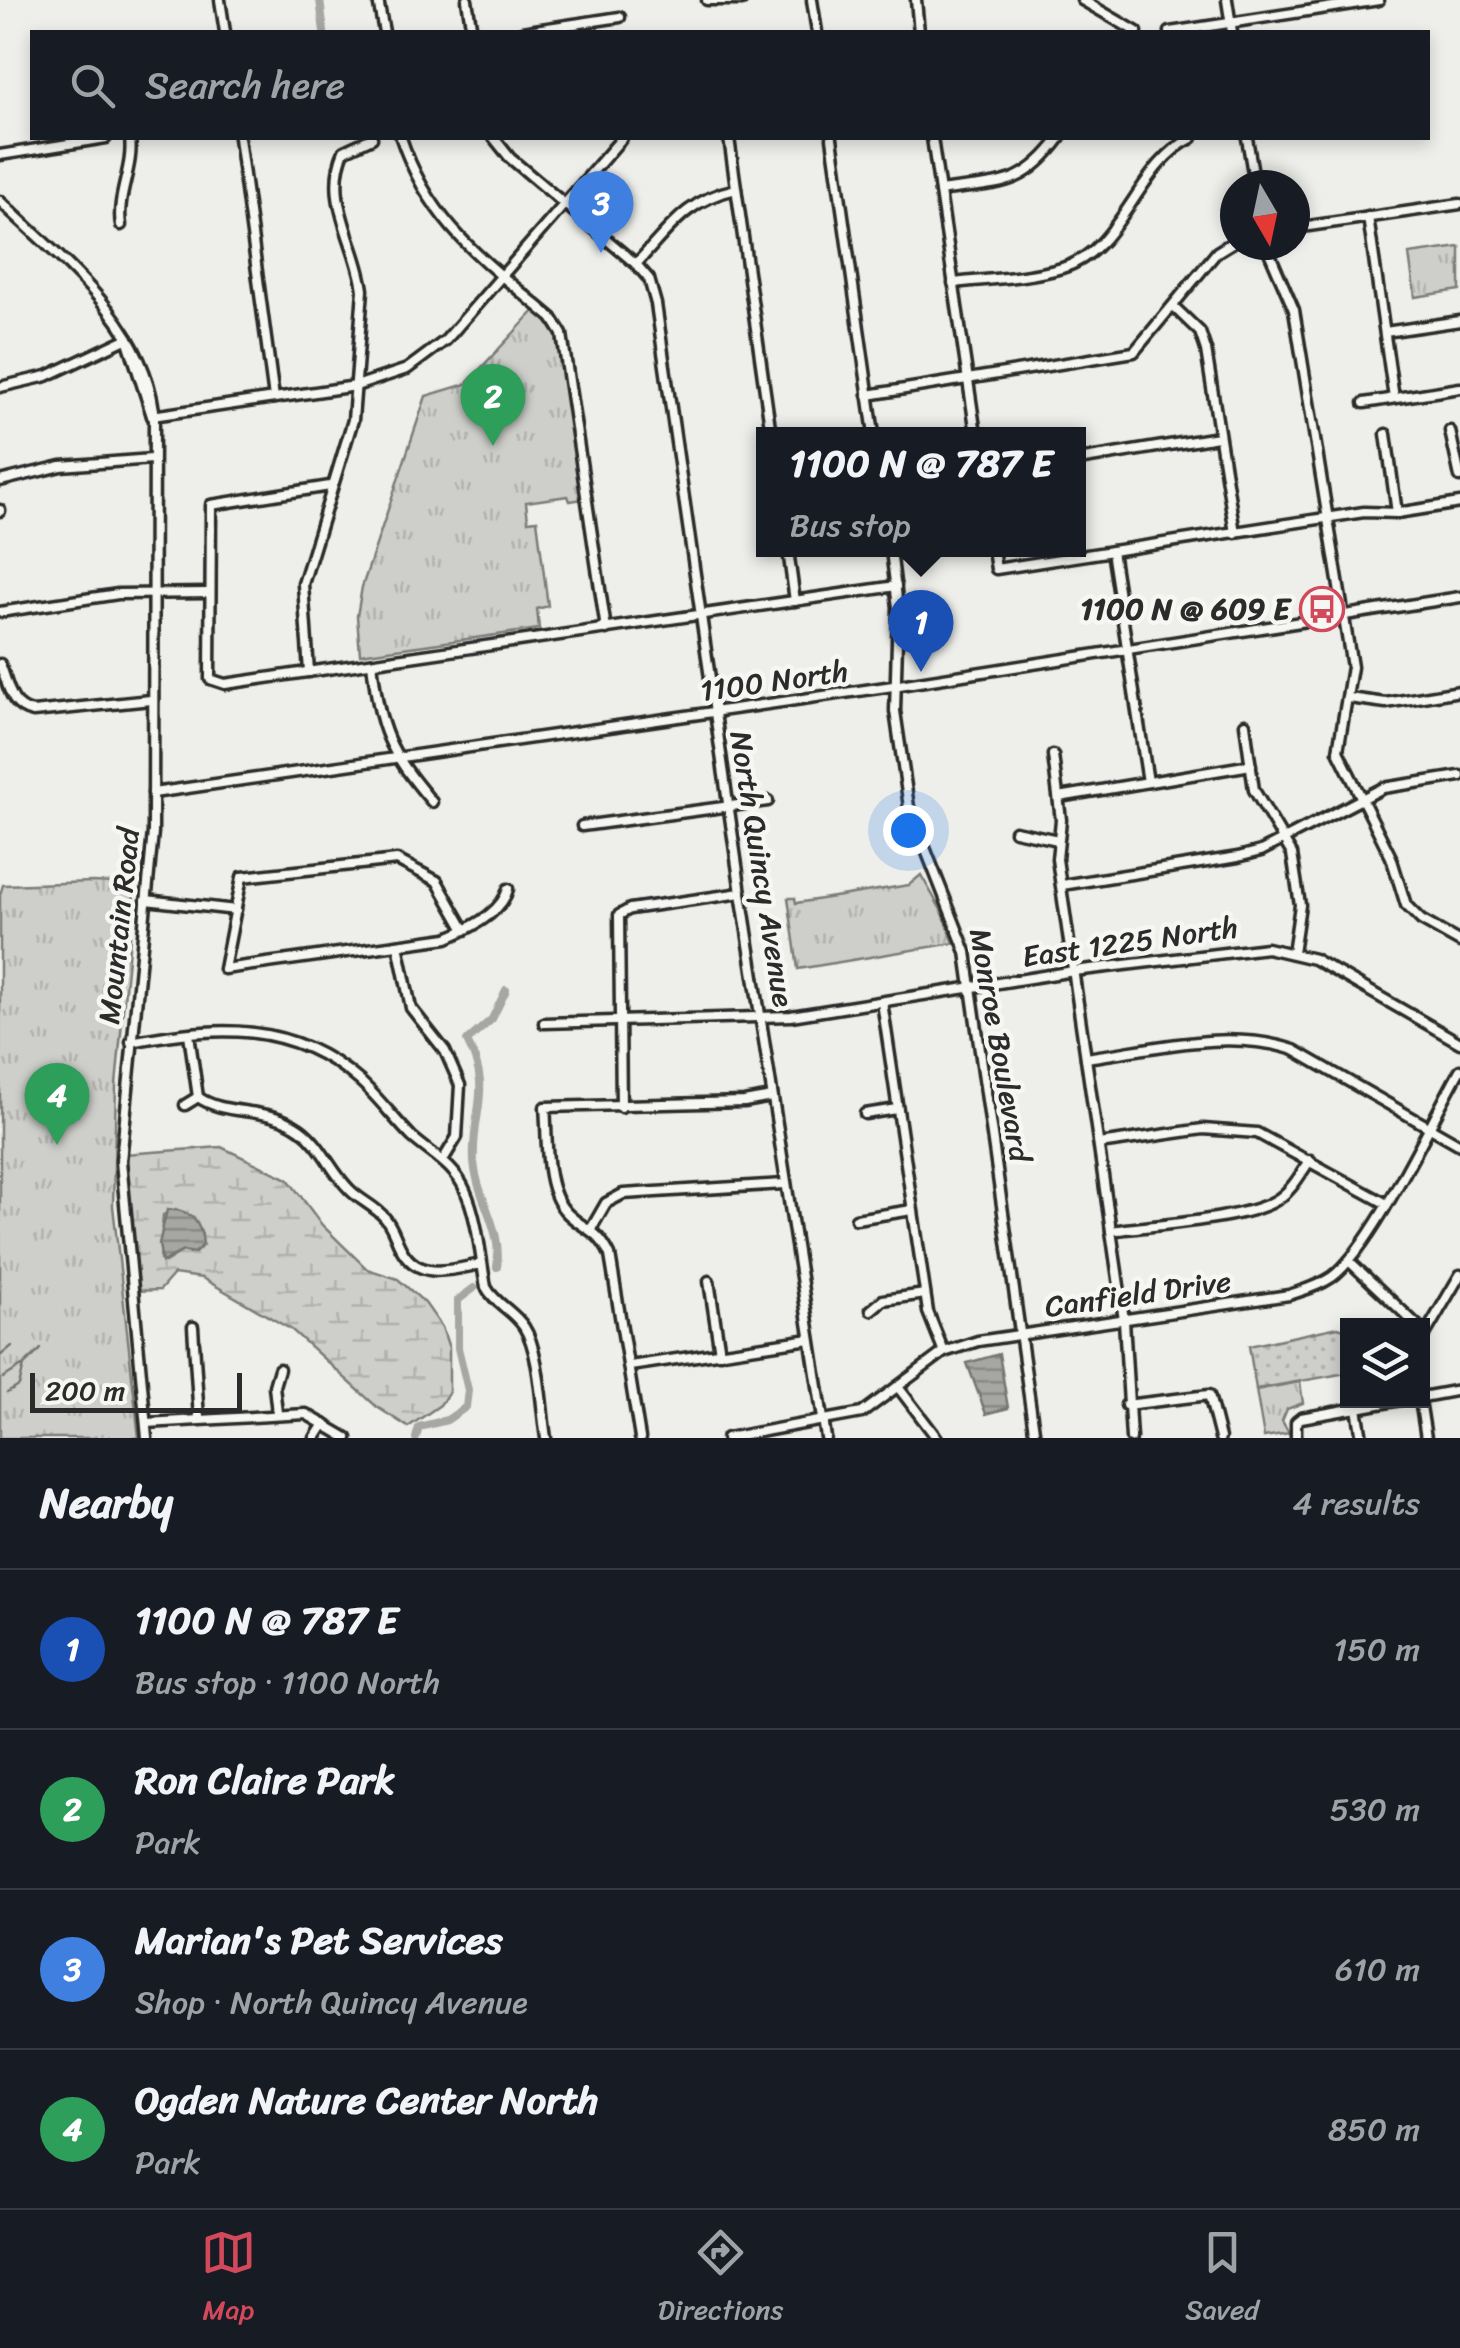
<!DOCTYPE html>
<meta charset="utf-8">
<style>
:root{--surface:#171b24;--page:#242831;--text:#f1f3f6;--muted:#9ea1a6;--line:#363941;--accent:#d1495b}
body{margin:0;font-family:Sriracha,sans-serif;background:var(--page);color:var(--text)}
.controls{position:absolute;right:30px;bottom:30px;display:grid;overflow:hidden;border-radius:0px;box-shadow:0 5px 15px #0003}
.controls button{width:90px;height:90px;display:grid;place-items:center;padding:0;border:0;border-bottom:2px solid var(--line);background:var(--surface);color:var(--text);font:50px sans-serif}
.compass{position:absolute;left:1220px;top:170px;width:90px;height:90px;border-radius:50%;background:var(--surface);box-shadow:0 5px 15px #0003;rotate:171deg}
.scale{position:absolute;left:30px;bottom:25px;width:212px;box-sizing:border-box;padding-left:10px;border:5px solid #2b2b2b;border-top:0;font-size:28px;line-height:35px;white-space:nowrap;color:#2b2b2b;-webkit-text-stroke:8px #f6f6f2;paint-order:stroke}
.you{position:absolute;left:908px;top:830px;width:35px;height:35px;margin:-25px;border:8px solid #fff;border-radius:50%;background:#1a73e8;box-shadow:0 0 0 15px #1a73e833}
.badge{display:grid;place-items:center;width:65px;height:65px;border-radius:50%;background:var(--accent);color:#fff;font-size:32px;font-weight:700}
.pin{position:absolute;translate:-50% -82px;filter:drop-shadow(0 2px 5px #0008)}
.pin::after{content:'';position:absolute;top:52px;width:35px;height:30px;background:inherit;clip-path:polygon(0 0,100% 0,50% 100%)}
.popup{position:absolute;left:756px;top:427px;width:330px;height:130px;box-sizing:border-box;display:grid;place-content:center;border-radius:0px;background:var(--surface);filter:drop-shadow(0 2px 8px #0005);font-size:32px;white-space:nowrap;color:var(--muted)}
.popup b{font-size:38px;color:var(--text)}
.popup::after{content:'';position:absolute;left:50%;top:100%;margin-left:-20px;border:20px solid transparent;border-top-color:var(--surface)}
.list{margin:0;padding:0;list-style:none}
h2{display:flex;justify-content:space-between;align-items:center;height:130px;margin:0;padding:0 40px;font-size:42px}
h2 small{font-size:32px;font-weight:400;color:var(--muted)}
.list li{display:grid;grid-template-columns:65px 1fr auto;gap:30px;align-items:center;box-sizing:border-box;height:160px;padding:0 40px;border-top:2px solid var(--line)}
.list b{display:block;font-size:38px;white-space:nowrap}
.list p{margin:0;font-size:32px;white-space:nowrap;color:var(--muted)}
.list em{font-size:32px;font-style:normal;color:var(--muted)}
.icon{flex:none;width:55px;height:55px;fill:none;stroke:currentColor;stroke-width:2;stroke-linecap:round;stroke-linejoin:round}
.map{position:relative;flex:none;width:1460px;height:1438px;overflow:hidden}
.search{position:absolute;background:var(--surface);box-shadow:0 5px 15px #0003;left:30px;right:30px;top:30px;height:110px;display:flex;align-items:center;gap:25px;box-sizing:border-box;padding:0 35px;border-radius:0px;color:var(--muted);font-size:38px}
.sheet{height:770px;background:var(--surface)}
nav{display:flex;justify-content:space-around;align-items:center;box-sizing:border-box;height:140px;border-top:2px solid var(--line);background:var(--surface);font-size:28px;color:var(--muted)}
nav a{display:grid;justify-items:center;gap:5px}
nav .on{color:var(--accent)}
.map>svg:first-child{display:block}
</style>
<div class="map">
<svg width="1460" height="1438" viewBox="0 0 1460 1438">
<defs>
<pattern id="grass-dots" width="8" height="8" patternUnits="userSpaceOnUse" patternTransform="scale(2.5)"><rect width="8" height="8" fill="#cececa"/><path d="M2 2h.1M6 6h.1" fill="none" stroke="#b1b1ae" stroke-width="1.8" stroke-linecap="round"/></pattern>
<pattern id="wetland-marsh" width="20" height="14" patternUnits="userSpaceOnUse" patternTransform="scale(2.5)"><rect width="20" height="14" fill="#cececa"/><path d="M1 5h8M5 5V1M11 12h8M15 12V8" fill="none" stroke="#b1b1ae"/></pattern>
<pattern id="park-tufts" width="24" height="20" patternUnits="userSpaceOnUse" patternTransform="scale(2.5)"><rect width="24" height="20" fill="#cececa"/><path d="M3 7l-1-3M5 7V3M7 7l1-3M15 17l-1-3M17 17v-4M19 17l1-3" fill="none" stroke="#b1b1ae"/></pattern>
<pattern id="water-rules" width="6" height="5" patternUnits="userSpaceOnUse" patternTransform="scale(2.5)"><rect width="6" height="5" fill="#a6a6a3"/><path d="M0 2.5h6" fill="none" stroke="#878785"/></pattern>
</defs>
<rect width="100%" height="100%" fill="#eeeeea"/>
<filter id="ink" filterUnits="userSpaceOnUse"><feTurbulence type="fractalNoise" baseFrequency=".01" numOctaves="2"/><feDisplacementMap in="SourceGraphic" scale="20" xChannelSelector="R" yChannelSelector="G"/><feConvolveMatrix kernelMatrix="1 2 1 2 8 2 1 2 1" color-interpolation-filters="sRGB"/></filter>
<g filter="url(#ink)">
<path fill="url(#grass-dots)" stroke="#7c7c7a" stroke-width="2.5" d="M1338 1327 1347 1330V1373L1256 1389 1249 1346Z"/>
<path fill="url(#wetland-marsh)" stroke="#7c7c7a" stroke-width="2.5" fill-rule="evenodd" d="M221 1147 288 1179 322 1225 367 1269 398 1279 425 1303 442 1327 449 1348V1392L440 1405 408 1427 377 1407 292 1330 202 1278 174 1274 160 1290 135 1291 125 1154ZM176 1209 194 1218 202 1235 190 1253 183 1251 165 1262 160 1260 163 1215Z"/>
<g fill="url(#park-tufts)" stroke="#7c7c7a" stroke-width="2.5">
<path d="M1460 247V290L1415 297 1409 254Z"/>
<path d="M536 309 559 334 583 499 570 501 568 496 526 502 528 521 537 520 548 606 537 609 539 629 360 654 357 616 362 587 426 396 466 384Z"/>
<path d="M921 875 943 913 954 943 798 969 788 898H795L796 903 909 885Z"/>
<path d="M93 882 135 884 116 1085 113 1206 139 1438H0V895L3 885Z"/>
<path d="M1300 1382 1303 1403 1287 1409 1282 1421 1289 1433 1264 1437 1256 1390Z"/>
</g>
<g fill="url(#water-rules)" stroke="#757573" stroke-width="2.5">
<path d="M167 1210C190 1208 202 1223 203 1245L195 1253 183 1251 162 1262 159 1244Z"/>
<path d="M999 1354 1008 1408 986 1414 967 1363Z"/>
</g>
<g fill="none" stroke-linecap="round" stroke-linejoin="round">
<g stroke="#757573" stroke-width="2.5">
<path d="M0 1356 12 1346"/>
<path d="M3 1378 22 1366"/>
<path d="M7 1393 19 1386 24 1365 41 1349"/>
</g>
<g stroke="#a6a6a3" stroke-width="8">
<path d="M320 0 324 32"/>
<path d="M497 1267C503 1228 477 1199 474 1162 471 1111 494 1092 467 1041L492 1019 506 990"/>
<path d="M416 1438 419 1427 447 1420 466 1407 468 1390 458 1348V1300L474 1288"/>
</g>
<defs>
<g id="minor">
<path d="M220 0 225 32"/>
<path d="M378 0 384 32"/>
<path d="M467 0 472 32"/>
<path d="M707 0H742"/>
<path d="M812 0 817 32"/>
<path d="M916 0 919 32"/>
<path d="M1082 0 1137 32"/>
<path d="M1227 0 1232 32"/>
<path d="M522 32 620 17"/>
<path d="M1170 32 1379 0"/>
<path d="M239 138 274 398"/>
<path d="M401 138C430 225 485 261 552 318L562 334 606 629"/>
<path d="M494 138 510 158 636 264 649 279 656 304 741 893 826 1438"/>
<path d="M729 138 771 434"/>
<path d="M832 138 874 434"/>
<path d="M932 138 976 434"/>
<path d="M1247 138 1255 185"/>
<path d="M0 155 106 138"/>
<path d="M940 191C999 182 1022 189 1060 138"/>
<path d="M0 201C62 261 141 319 154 410L153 832 121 1161 147 1438"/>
<path d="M1368 217 1394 398"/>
<path d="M121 225C116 196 134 168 130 138"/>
<path d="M1295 228 1460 204"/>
<path d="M1266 245 1294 310 1352 667 1338 751 1391 857 1406 905 1421 920 1460 942"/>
<path d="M636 264C670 228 686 200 736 189"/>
<path d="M953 283C988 279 1028 278 1062 268 1123 250 1137 164 1192 138"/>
<path d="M1175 308 1200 332 1206 350 1235 533"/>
<path d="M1385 332 1460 321"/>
<path d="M128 341 152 416"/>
<path d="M0 387 47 376 128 338"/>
<path d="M868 395 1134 352 1217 252 1235 241"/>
<path d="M1364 403 1460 388"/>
<path d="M152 416 356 386 407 369 446 340 622 138"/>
<path d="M1450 431 1460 477"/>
<path d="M1386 434 1397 513"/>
<path d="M1078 460 1218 437"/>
<path d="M0 481 61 466 152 459"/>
<path d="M330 486 211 505 210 679 225 684 896 586"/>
<path d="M0 510V511"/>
<path d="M788 550 795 601"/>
<path d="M891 550 898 607 895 711 909 807 966 952 1035 1438"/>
<path d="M993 550 996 569 1364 512 1397 513 1460 503"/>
<path d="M1112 551 1148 782"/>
<path d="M0 612 118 594 209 593"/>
<path d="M372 663C380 731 388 750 432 802"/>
<path d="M0 664C9 685 9 707 33 712L151 700"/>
<path d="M309 672 303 584 353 420 363 290C357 243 323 200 344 151L372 138"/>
<path d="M1349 698 1386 703 1460 691"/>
<path d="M1245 724 1254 790 1292 854 1300 905 1293 953"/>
<path d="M1053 755 1061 820 1057 859 1124 1320 1131 1438"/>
<path d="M153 793 893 686 1460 597"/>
<path d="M1059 797 1251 765"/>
<path d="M582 826 768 801"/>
<path d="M1015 831 1058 840"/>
<path d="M1062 885 1238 857 1261 851 1383 788 1460 776"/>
<path d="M146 900 236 910"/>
<path d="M465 930 437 881 397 860 242 877 224 969 447 938C469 929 502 913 508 889"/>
<path d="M398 945 411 1008 445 1051 460 1085 457 1137 443 1160"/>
<path d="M882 1002 928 1312 944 1352"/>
<path d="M544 1023 791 1016 1074 971 1267 948 1314 959 1460 1043"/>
<path d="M189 1034 198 1097C226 1117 266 1105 300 1129 322 1145 330 1170 349 1189 359 1200 375 1206 385 1218 394 1228 396 1242 403 1252 421 1281 454 1269 481 1264"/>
<path d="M131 1042C215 1025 292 1021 360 1081 379 1098 394 1119 412 1137 431 1154 454 1165 465 1190 478 1219 480 1255 486 1287 495 1304 514 1311 524 1327 540 1351 541 1409 546 1438"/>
<path d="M1086 1058C1154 1049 1228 1028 1294 1050L1460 1145"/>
<path d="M185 1105 198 1097"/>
<path d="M621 1107 619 915 630 909 741 893"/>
<path d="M865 1114 897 1109"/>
<path d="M1099 1144 1203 1129 1257 1133 1385 1203"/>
<path d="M856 1219 912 1210"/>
<path d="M591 1229 606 1203 623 1194 785 1184"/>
<path d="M1111 1231C1151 1225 1243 1220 1275 1201 1291 1192 1300 1175 1310 1160"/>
<path d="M1349 1261 1418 1326"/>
<path d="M709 1281 720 1353"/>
<path d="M871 1310 883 1300 925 1294"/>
<path d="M193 1327 199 1419"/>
<path d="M1422 1329 1426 1333 1460 1275"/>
<path d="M630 1366 810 1339"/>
<path d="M898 1387 937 1438"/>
<path d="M1422 1397 1460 1390"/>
<path d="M1420 1400 1426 1438"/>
<path d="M1126 1405 1209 1395 1220 1438"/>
<path d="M1357 1408 1362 1438"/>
<path d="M277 1413 274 1386 279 1369"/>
<path d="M146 1423 306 1414 347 1438"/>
<path d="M315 1438 324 1424"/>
<path d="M640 1438 610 1255C597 1228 585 1231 567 1213 543 1189 548 1138 545 1107L744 1102 772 1097"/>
<path d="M727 1438 862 1413 944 1352 978 1341 1289 1295C1304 1290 1319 1286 1332 1277 1373 1247 1432 1119 1460 1070"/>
<path d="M1296 1438V1422L1301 1418 1401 1400"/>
</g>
</defs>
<use href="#minor" stroke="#2b2b2b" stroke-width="15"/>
<use href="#minor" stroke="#f6f6f2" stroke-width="8"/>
</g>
</g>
<defs>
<symbol id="bus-ring" viewBox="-11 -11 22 22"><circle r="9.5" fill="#f6f6f2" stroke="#d1495b" stroke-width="1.5"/><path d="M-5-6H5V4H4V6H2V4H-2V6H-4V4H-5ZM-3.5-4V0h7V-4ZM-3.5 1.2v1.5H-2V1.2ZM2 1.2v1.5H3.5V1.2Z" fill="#d1495b"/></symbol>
</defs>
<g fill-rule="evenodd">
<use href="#bus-ring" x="1297" y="584" width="50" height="50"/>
</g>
<g text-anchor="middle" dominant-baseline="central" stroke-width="9" stroke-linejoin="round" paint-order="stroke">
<g font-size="30" font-weight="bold" fill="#2b2b2b" stroke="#f6f6f2" text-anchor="end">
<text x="1290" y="609">1100 N @ 609 E</text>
</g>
<g font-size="30" fill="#2b2b2b" stroke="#f6f6f2">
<text transform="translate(774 681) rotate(-8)">1100 North</text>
<text transform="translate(762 869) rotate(81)">North Quincy Avenue</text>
<text transform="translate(119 926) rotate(-84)">Mountain Road</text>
<text transform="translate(1130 942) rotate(-8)">East 1225 North</text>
<text transform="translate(1000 1045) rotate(80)">Monroe Boulevard</text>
<text transform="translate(1138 1294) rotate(-8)">Canfield Drive</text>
</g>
</g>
</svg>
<div class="controls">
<button><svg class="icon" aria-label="layers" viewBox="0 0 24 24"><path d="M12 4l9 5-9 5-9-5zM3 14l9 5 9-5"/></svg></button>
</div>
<svg class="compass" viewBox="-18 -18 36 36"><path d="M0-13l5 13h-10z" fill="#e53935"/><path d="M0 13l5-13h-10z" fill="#9ea1a6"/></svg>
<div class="scale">200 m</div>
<div class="you"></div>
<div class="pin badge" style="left:921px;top:672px;background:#1a4fb4">1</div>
<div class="popup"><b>1100 N @ 787 E</b>Bus stop</div>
<div class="pin badge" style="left:493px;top:446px;background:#2e9e5b">2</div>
<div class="pin badge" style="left:601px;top:253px;background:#3f7fe0">3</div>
<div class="pin badge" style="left:57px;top:1145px;background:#2e9e5b">4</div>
<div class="search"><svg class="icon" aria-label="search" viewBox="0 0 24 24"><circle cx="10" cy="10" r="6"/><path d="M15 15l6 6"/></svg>Search here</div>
</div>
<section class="sheet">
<h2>Nearby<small>4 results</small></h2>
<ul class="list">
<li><span class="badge" style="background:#1a4fb4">1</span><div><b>1100 N @ 787 E</b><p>Bus stop · 1100 North</p></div><em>150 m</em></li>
<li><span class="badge" style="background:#2e9e5b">2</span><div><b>Ron Claire Park</b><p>Park</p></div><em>530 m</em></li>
<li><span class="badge" style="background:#3f7fe0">3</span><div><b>Marian's Pet Services</b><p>Shop · North Quincy Avenue</p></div><em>610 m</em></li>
<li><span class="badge" style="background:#2e9e5b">4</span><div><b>Ogden Nature Center North</b><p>Park</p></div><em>850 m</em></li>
</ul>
</section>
<nav>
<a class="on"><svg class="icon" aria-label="map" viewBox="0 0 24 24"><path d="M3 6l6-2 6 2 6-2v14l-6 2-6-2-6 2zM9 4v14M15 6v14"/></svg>Map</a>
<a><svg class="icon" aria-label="directions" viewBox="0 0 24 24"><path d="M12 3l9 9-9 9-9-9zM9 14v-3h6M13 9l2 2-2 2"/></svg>Directions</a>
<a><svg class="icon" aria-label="saved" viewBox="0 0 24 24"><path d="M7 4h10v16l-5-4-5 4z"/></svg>Saved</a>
</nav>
